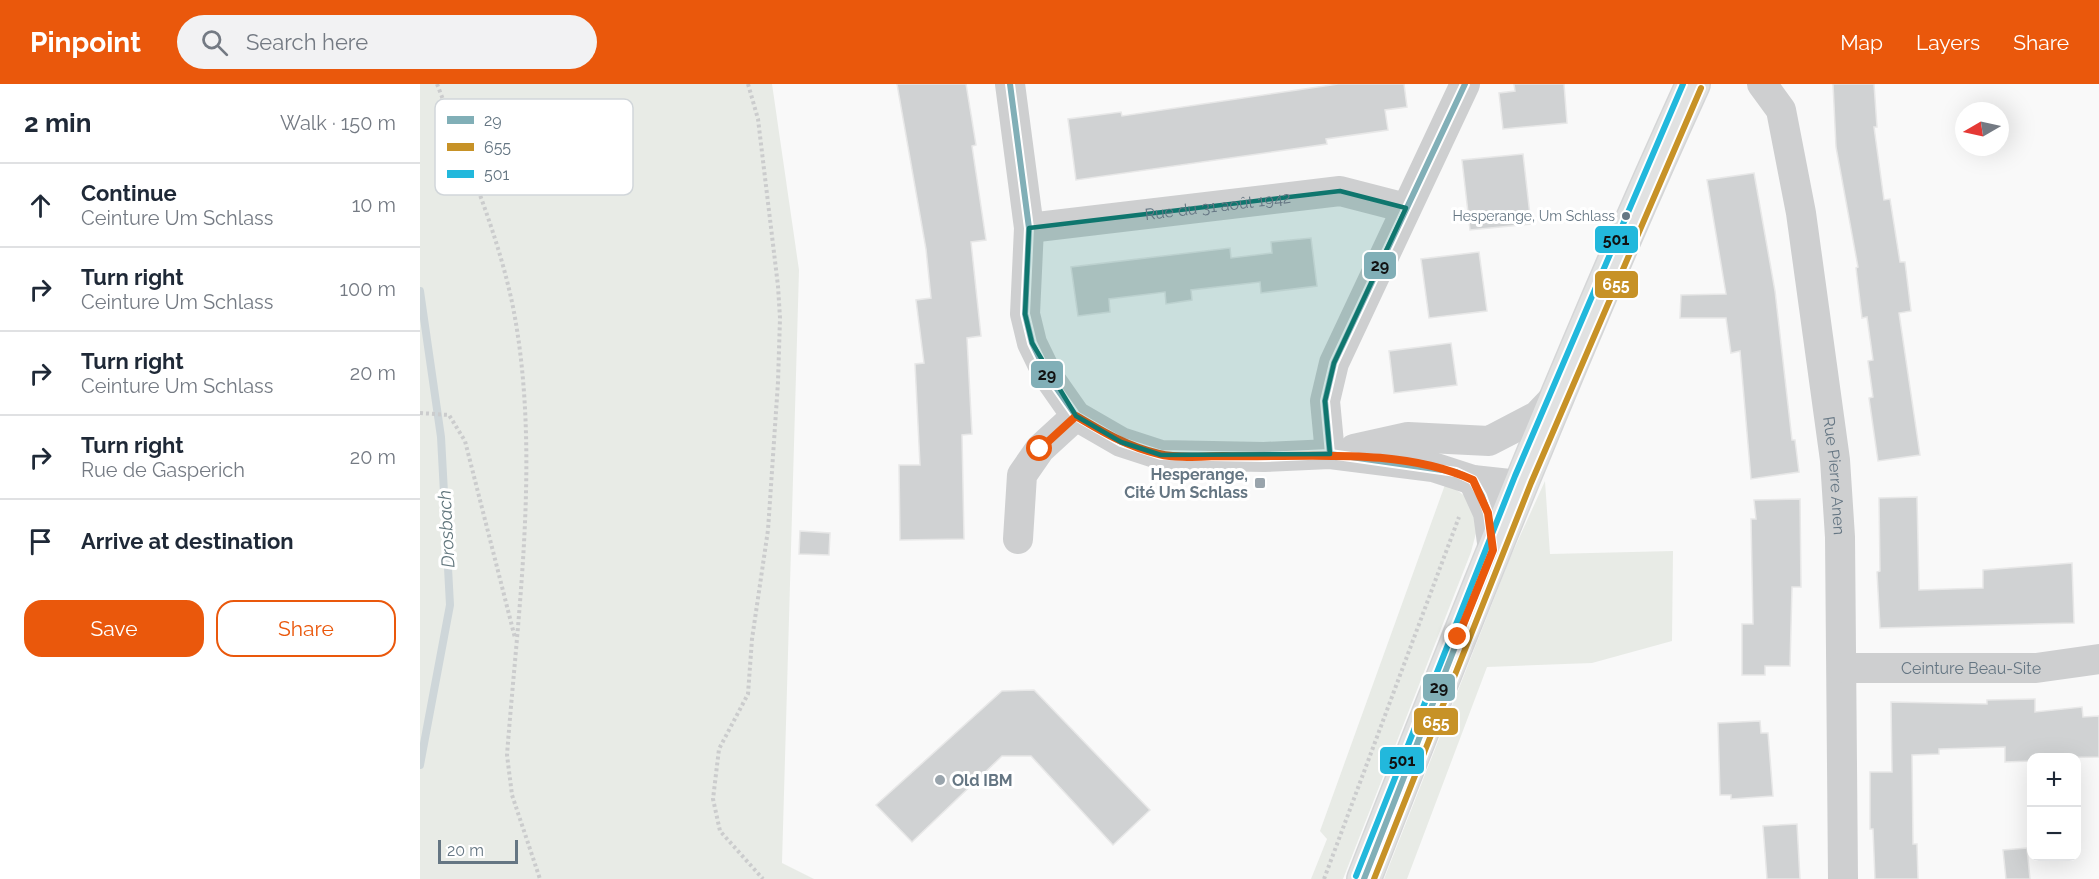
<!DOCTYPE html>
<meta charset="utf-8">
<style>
:root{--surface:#fff;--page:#f2f2f3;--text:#1f2937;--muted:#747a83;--line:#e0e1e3;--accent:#ea580c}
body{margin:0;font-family:Raleway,sans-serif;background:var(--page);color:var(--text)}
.controls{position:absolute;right:18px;bottom:18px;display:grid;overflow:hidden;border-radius:12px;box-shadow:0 6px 24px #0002}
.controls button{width:54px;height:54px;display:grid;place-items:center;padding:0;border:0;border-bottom:2px solid var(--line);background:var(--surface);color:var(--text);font:30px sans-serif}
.compass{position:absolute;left:1535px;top:18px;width:54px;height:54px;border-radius:50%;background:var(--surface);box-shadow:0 6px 24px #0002;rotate:261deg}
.scale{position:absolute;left:18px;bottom:15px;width:80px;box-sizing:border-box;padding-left:6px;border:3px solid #657683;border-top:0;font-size:16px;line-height:21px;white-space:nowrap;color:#657683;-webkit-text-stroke:4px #fff;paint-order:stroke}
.stop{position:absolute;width:18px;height:18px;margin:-14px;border:4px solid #ea580c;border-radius:50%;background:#fff}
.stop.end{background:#ea580c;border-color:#fff;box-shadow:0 2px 6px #0008}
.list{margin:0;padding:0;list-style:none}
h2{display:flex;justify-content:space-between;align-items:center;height:78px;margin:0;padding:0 24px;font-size:26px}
h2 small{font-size:20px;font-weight:400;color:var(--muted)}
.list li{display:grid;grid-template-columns:39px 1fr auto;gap:18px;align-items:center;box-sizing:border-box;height:84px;padding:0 24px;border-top:2px solid var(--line)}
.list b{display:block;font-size:22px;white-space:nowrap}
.list p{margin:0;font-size:20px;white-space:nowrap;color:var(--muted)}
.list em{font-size:20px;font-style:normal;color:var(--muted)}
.actions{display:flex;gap:12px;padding:18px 24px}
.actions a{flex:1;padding:14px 0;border:2px solid var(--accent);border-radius:18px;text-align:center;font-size:21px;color:var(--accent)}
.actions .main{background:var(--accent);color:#fff}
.icon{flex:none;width:33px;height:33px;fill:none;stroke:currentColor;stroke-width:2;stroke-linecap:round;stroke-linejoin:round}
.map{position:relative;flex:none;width:1679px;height:795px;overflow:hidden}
header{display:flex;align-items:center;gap:36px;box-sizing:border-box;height:84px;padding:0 30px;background:var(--accent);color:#fff}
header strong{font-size:28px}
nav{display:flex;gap:33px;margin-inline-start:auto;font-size:21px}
.search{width:420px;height:54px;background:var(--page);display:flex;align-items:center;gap:15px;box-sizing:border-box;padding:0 21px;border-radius:33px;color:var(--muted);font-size:22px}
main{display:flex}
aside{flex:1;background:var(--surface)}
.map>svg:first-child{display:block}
</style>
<header>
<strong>Pinpoint</strong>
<div class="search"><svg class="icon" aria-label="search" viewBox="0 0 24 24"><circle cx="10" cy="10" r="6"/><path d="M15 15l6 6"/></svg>Search here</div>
<nav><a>Map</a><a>Layers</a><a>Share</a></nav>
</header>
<main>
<aside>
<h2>2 min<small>Walk · 150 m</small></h2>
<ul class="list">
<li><svg class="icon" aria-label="ahead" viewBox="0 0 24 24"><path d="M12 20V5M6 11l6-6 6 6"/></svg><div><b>Continue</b><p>Ceinture Um Schlass</p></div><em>10 m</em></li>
<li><svg class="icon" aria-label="right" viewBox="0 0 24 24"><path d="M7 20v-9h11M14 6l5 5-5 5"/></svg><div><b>Turn right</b><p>Ceinture Um Schlass</p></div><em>100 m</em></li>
<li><svg class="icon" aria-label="right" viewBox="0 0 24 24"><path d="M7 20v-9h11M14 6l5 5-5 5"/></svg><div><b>Turn right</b><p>Ceinture Um Schlass</p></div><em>20 m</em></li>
<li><svg class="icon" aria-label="right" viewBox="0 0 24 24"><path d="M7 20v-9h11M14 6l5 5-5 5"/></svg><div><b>Turn right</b><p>Rue de Gasperich</p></div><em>20 m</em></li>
<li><svg class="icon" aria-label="arrive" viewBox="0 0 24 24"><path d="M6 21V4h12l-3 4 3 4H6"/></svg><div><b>Arrive at destination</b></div></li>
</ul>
<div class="actions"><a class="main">Save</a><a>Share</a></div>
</aside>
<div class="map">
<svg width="1679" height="795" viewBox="0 0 1679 795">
<rect width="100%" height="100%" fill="#f9f9f9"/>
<g fill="#e8ebe6">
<path d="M0 0H352L379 186 362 779 394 795H0Z"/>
<path d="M1125 397 1130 470 1253 467 1252 557 1172 579 1067 583 987 795H964L1090 474Z"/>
<path d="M1026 398 1046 413 1060 434 1051 468 923 795H891L907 755 900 747Z"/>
</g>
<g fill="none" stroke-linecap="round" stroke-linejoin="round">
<path stroke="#ced6d9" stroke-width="8" d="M0 207 21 353 30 521 0 681"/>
</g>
<g fill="#d0d2d3" stroke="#e8e8e8" stroke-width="1.5">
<path d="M477 0H546L556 61 552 62 566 156 551 158 561 252 547 254 552 350 542 351 544 455 480 456 479 381H500L495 280 504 279 496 216 511 214 506 165Z"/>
<path d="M918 0H984L987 23 965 26 968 46 906 55 907 60 656 96 648 35 701 28 702 32Z"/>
<path d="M1094 0H1144L1147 39 1083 45 1079 9 1095 7Z"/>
<path d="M1413 0H1454L1457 43H1454L1464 116 1470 115 1480 178H1485L1491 227 1479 229 1500 371 1458 377 1449 314 1453 313 1448 277 1453 276 1447 233 1442 234 1436 184 1438 183 1416 63Z"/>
<path d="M1103 70 1111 140 1050 146 1042 76Z"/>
<path d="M1334 89 1355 207 1372 356H1375L1379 388 1331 395 1320 267 1311 269 1306 234H1260L1261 211 1306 210 1287 96Z"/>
<path d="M891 154 897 202 841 209 840 198 771 206 772 216 746 220 745 208 689 215 690 228 658 232 651 183 810 164 811 174 852 169 851 158Z"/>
<path d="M1059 168 1067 227 1009 234 1001 175Z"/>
<path d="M1031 259 1037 301 974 309 969 267Z"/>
<path d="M1497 413 1499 506 1563 504V486L1652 479 1654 539 1460 544 1457 488 1460 487 1459 414Z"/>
<path d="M1380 415 1381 503H1372L1370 582H1345V591H1322V540H1333L1331 435H1336L1334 416Z"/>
<path d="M380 447 410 449 409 471 379 470Z"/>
<path d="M614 606 730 726 693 761 611 672H582L492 758 456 721 582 607Z"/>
<path d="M1615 615V628L1662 623 1663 633 1679 632V673L1611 674V677L1585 678V663L1519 665V670L1492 671 1493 760H1497L1498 795H1455L1453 745H1450V688H1472L1471 618 1567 620V616Z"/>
<path d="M1340 637 1341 649H1348L1353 712 1311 715V711H1300L1298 639Z"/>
<path d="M1377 740 1380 795H1347L1343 742Z"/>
<path d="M1607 764 1610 795H1586L1583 766Z"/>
</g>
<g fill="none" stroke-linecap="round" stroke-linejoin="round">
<defs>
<path id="secondary" d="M944 795C1048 528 1154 261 1273 0"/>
</defs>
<use href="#secondary" stroke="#d5d6d7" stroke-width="36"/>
<g stroke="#cbcccd" stroke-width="4" stroke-dasharray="3 3" stroke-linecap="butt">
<path d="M17 0C45 73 77 145 93 223 121 367 98 526 87 671L92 711 120 795"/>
<path d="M328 0 338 35 358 202 360 234 358 298 348 446 332 555 328 610 299 665 293 715 300 747 343 795"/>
<path d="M0 329 29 331 45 357 95 554"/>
<path d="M904 795 1039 433"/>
</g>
<g stroke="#cecfd0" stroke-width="30">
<path d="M590 0 609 144 605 230 612 259 628 292 656 332 701 358 741 371 844 373 910 370 1013 383 1053 396 1099 401"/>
<path id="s1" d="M1342 0 1361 26 1381 129 1415 376 1420 453 1423 795"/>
<path id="s2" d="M609 144 920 107 986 124"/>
<path d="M934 365 988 353 1069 357 1117 332 1138 310"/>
<path d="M910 370 905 317 914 279 1045 0"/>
<path d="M1053 396 1068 429 1073 466"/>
<path d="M598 455 602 391 620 365 656 332"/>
<path id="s3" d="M1422 584H1616L1679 575"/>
</g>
<use href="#secondary" stroke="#e1e2e2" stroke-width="33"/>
<defs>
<g id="bus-1">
<path d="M590 0 609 144 605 230 612 259 628 292 656 332 701 358 741 371 844 373 910 370 1036 388 1053 396 1062 412 1068 429 1073 466 944 795"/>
<path d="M910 370 905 317 914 279 1045 0"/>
</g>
<path id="bus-2" d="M954 795 1111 399 1281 4"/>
<path id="bus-3" d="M936 792 1095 392 1263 0"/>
</defs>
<use href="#bus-1" stroke="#fff" stroke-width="10"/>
<use href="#bus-2" stroke="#fff" stroke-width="10"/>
<use href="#bus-3" stroke="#fff" stroke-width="10"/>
<use href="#bus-1" stroke="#81afb7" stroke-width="6"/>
<use href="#bus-2" stroke="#c79227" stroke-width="6"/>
<use href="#bus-3" stroke="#22b8dc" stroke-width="6"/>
</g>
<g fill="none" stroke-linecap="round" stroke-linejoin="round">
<path stroke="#ea580c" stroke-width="8" d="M620 365 656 332C683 348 708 363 739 370 759 375 783 372 803 372 884 374 978 362 1053 396L1068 429 1073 466 1038 553"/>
</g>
<path fill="#0f766e" fill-opacity="0.2" stroke="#0f766e" stroke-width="4.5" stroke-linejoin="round" d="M920 107 986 124 914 279 905 317 910 370 741 371 701 358 656 332 612 259 605 230 609 144Z"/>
<circle fill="#657683" stroke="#fff" stroke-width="2" cx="1206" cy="132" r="5"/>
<g fill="#99a4ac" stroke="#fff" stroke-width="2">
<rect x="834" y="393" width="12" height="12" rx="3"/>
<circle cx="520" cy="696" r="6"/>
</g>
<g text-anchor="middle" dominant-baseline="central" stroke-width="6" stroke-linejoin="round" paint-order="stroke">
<g font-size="14" fill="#657683" stroke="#fff" text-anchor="end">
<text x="1195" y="132">Hesperange, Um Schlass</text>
</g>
<g font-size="16" fill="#657683" stroke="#fff">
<text stroke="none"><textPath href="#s2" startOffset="190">Rue du 31 août 1942</textPath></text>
<text stroke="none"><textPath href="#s1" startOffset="402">Rue Pierre Anen</textPath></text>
<text stroke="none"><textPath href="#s3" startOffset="129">Ceinture Beau-Site</textPath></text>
</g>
<g font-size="16" font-weight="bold" fill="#657683" stroke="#fff" text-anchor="end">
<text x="828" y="390">Hesperange,<tspan x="828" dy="18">Cité Um Schlass</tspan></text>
<text x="532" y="696" text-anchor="start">Old IBM</text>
</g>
<g font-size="18" font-style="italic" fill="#60757c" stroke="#fff">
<text transform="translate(26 445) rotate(-93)">Drosbach</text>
</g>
</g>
<rect x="15" y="15" width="198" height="96" rx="9" fill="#fff" stroke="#d1d6da" stroke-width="1.5"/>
<rect x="27" y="32" width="27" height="8" fill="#81afb7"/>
<rect x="27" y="59" width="27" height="8" fill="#c79227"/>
<rect x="27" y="86" width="27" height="8" fill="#22b8dc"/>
<g font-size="16" fill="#657683">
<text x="64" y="42">29</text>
<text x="64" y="69">655</text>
<text x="64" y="96">501</text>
</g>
<g stroke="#fff" stroke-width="2">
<rect x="1174" y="141" width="45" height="29" rx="6" fill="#22b8dc"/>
<rect x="943" y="167" width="34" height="29" rx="6" fill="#81afb7"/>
<rect x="1174" y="186" width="45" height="29" rx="6" fill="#c79227"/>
<rect x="610" y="276" width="34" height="29" rx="6" fill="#81afb7"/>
<rect x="1002" y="589" width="34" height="29" rx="6" fill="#81afb7"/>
<rect x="993" y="623" width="46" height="29" rx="6" fill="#c79227"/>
<rect x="959" y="662" width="46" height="29" rx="6" fill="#22b8dc"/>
</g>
<g font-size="16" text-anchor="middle" font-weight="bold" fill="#fff">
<text x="1196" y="206">655</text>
<text x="1016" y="644">655</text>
</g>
<g font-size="16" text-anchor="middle" font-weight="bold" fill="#111">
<text x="1196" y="161">501</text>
<text x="960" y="187">29</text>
<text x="627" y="296">29</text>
<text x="1019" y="609">29</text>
<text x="982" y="682">501</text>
</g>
</svg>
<div class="controls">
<button>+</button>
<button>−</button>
</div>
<svg class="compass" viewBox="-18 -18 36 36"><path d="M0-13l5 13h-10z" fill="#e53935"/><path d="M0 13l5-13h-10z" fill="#747a83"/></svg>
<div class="scale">20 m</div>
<div class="stop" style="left:620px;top:365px"></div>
<div class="stop end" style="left:1038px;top:553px"></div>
</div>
</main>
